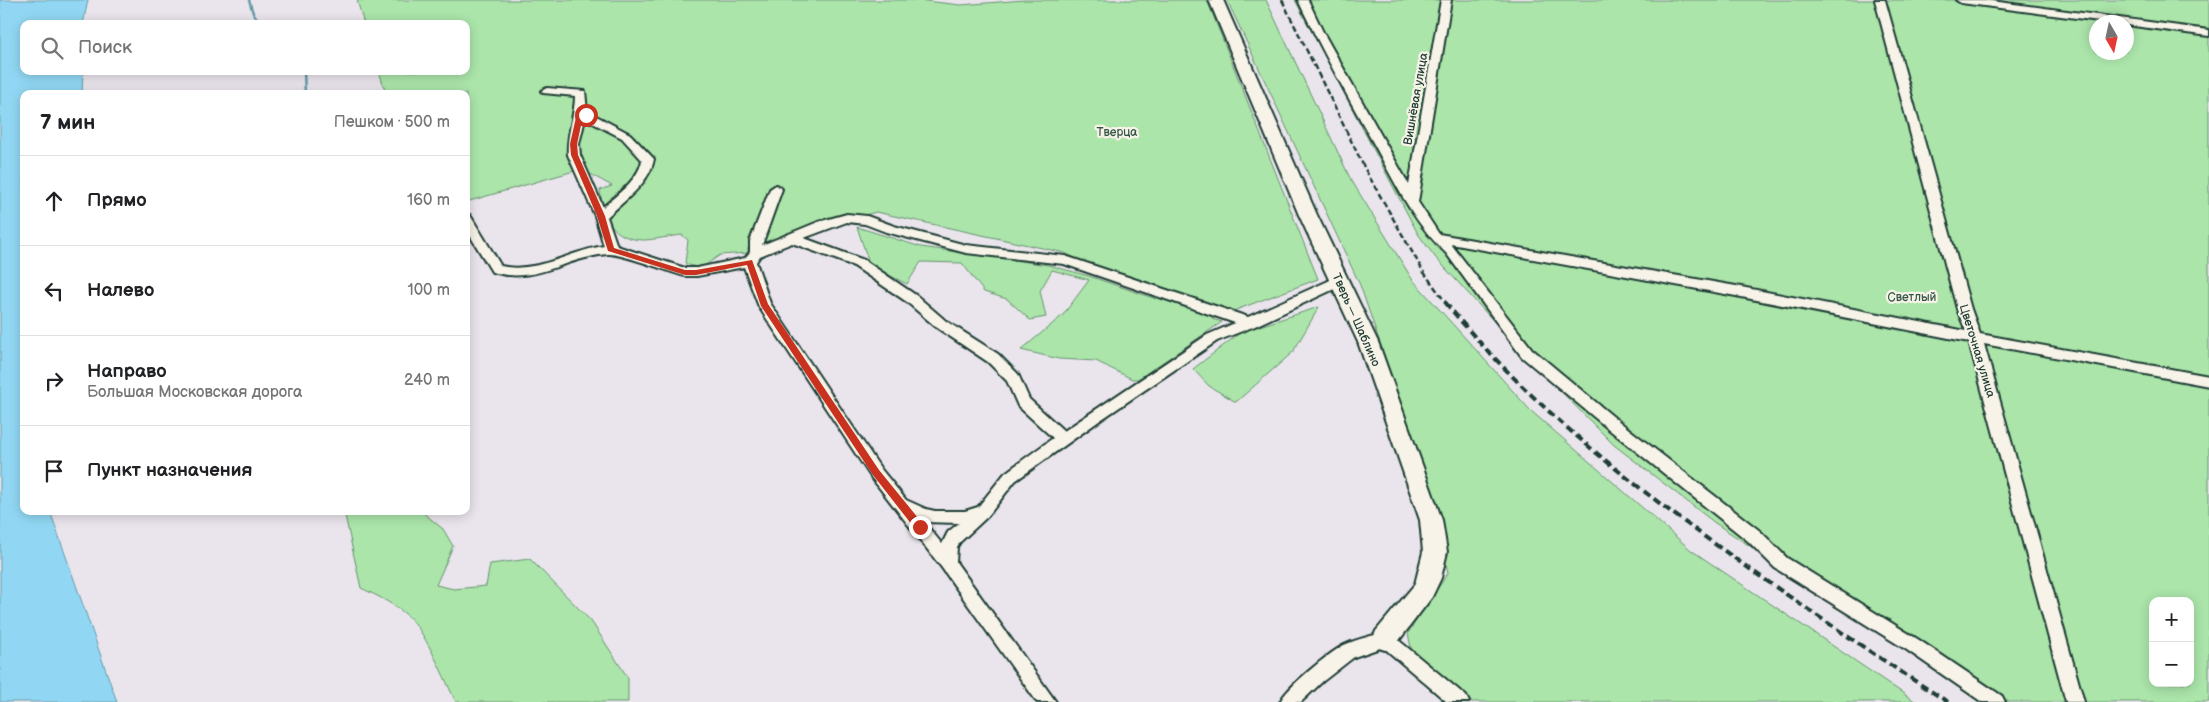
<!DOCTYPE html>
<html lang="ru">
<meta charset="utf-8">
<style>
:root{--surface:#fff;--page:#f2f2f2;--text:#202124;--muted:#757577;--line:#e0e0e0}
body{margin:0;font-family:"Balsamiq Sans",sans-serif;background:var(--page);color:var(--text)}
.controls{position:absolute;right:15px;bottom:15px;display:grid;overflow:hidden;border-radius:10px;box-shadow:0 2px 12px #0003}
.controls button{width:45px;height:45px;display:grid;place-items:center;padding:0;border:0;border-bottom:1px solid var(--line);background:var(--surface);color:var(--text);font:25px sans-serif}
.compass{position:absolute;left:2089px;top:15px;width:45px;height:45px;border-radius:50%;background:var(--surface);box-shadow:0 2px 12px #0003;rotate:171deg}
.stop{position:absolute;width:15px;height:15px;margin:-11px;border:4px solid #c8321e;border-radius:50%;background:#fff}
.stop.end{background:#c8321e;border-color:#fff;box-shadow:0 1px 5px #0008}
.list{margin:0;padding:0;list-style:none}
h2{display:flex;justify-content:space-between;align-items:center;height:65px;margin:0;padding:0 20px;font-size:21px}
h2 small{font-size:16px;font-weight:400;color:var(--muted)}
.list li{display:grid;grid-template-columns:32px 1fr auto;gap:15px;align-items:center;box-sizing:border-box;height:90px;padding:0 20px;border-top:1px solid var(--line)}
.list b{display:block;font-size:19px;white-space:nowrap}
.list p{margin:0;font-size:16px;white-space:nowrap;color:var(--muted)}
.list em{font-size:16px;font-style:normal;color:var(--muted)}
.icon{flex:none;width:28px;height:28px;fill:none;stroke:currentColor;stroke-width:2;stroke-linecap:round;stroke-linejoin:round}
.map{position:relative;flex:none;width:2209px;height:702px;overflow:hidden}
.search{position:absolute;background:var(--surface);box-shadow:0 2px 12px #0003;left:20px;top:20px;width:450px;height:55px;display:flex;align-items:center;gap:12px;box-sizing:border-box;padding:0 18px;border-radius:10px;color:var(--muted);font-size:19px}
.panel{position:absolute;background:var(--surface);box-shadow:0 2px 12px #0003;left:20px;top:90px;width:450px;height:425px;border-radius:10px}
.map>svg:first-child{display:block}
</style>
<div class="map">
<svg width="2209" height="702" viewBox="0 0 2209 702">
<rect width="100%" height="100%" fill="#eae5ec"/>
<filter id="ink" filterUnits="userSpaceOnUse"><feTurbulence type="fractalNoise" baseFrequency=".02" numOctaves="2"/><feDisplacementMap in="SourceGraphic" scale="10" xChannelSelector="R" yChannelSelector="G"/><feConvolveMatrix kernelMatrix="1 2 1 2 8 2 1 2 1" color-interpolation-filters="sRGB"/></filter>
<g filter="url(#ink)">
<g fill="#abe5aa" stroke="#65916f" fill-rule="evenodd">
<path d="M357 0H916L961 5 1024 0H1207L1318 279 1212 319 1222 322 1138 379H1132L1096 361 1059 359 1021 350 1063 315 1089 280 1052 270 1040 291 1046 317 1030 320 1007 299 984 292 962 263 921 262 907 284 870 266 857 227 921 247 1048 265 1089 276 1156 299 1065 253 876 212 748 248V253L720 255 700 269 685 263 688 240 682 235C671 236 653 240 643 240 612 239 603 217 600 190L612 186 581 169 466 202V94H386L379 71H466V24H364Z"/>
<path d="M1227 0H1266L1350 178 1412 279 1530 410 1691 550 1916 702H1465L1413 658 1408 633 1448 573 1439 529 1418 453 1360 285Z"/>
<path d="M1295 0H2209V702H1987L1715 523 1614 445 1520 350 1435 257 1418 234ZM2096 22H2126V52H2096ZM2153 601H2190V683H2153Z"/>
<path d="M1319 307 1293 352 1236 402 1209 386 1193 369 1241 332Z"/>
<path d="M344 511H421L443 529 453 546 436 585 454 589 486 586 490 564 530 559 591 621 628 678V702H456C445 680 427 636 411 619 398 606 378 596 361 588Z"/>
</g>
<path fill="#91d7f3" stroke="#6399a7" d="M0 0H88L83 24H24V71H83L82 94H24V511H50L117 702H0Z"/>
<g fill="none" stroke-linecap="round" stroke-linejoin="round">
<g stroke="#6399a7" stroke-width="2.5">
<path d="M249 0 253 13 261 24"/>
<path d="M304 71 305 94"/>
</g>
<defs>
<g id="street">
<path d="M1298 0H1308L1323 32 1409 185 1441 0H1451L1418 202 1439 234 1736 286 1966 331 1957 309 1875 0H1885L1971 309 1980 334 2209 376V386L1984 344 2084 702H2066L1969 342 1736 296 1451 244 1532 349 1616 419 1760 531 1787 558 1919 640 2002 696 2005 702H1982L1907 650 1775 568 1748 541 1606 427 1522 357 1446 253C1412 222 1393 178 1371 139 1346 93 1320 47 1298 0Z"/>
<path d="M1956 0H1984L2209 30V36L2126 25V22H2107L1961 3Z"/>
<path d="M547 88 585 91 587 111 630 134 654 159C650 183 624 201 607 217L617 246 685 268H697L745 258 750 252V241L770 189 776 185 782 189 762 245 818 222 847 214 867 216 894 226 966 245 1065 256 1248 317 1335 278 1340 276 1347 281 1345 284 1255 326 1217 341 1099 421 1015 481 988 516 960 542 957 547 956 562 1056 702H1037L942 568 871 477 759 307 744 267 697 276H685C669 272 621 253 608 254 566 257 536 285 492 272L466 229V214L470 215 501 266C536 274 570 251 604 246L595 216 568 155C566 135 575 116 575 96L543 93 541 91ZM585 119 622 138 642 160C639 179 617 195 603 207L580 155 579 144ZM847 222 865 224 886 232 966 253 1064 264 1235 323 1207 335 1064 431 1029 399 1018 374 998 354 946 321 917 296 864 260 804 238ZM792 243 854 266 907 302 936 327 988 362 1007 381 1018 406 1053 438 1005 473 978 507 965 511H935L926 509 906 500 881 469 770 303 756 262 760 256ZM924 522 959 523 948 532 942 544Z"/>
<path d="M1385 632 1391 634 1466 696 1469 702H1447L1383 647 1354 657 1322 682 1301 702H1280C1287 687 1329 653 1344 645 1357 639 1372 636 1385 632Z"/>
</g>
<path id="secondary" d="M1209 0H1223L1317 215 1378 342 1442 520 1447 552 1441 578 1432 597 1394 647 1385 650 1376 647 1373 639 1376 631 1415 584 1423 552 1420 520 1358 342 1299 215Z"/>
</defs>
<use href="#street" stroke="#1f3d34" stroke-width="4"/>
<use href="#secondary" stroke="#1f3d34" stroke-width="4"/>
<use href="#street" fill="#f7f3e8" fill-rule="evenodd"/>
<use href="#secondary" fill="#f7f3e8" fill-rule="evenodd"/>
<path stroke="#1f3d34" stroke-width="2.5" stroke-dasharray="6 3" stroke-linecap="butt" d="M1282 0 1366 171 1423 271 1446 303"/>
<path stroke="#1f3d34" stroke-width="4" stroke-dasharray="8 4.5" stroke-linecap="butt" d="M1445 302C1533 410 1643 494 1757 574 1820 618 1883 661 1948 702"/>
</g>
</g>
<path fill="#c8321e" d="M580 111 590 115 583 116 577 144 578 155 605 216 614 248 685 270H696L752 260 768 304 879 470 923 524V530H916L873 475 761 306 747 265 696 275H685L608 251 597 216 571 155 570 144 577 113Z"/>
<g text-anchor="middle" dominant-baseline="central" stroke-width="4.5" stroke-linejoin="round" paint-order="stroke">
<g font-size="12" fill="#1f3d34" stroke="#f7f3e8">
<text transform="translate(1416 99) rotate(-80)">Вишнёвая улица</text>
<text transform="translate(1356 320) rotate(66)">Тверь — Шаблино</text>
<text transform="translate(1977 351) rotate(73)">Цветочная улица</text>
</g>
<g font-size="12" fill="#345646" stroke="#f7f3e8">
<text x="1117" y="132">Тверца</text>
<text x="1912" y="297">Светлый</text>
</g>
</g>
</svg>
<div class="controls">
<button>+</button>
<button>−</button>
</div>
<svg class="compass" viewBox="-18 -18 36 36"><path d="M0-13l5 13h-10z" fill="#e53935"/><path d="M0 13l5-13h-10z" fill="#757577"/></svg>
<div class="stop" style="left:586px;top:115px"></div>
<div class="stop end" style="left:920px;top:527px"></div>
<div class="search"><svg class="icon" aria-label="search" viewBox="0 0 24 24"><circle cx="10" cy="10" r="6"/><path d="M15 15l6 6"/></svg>Поиск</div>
<section class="panel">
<h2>7 мин<small>Пешком · 500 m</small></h2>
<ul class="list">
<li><svg class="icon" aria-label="ahead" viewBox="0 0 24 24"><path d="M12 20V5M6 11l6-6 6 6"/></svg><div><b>Прямо</b></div><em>160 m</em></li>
<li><svg class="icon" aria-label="left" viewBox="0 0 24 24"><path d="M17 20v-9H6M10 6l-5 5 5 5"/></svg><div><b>Налево</b></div><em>100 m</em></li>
<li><svg class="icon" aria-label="right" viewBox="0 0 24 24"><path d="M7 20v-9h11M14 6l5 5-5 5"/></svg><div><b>Направо</b><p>Большая Московская дорога</p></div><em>240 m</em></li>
<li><svg class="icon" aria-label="arrive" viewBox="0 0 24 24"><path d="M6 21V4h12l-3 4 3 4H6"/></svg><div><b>Пункт назначения</b></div></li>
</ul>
</section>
</div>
